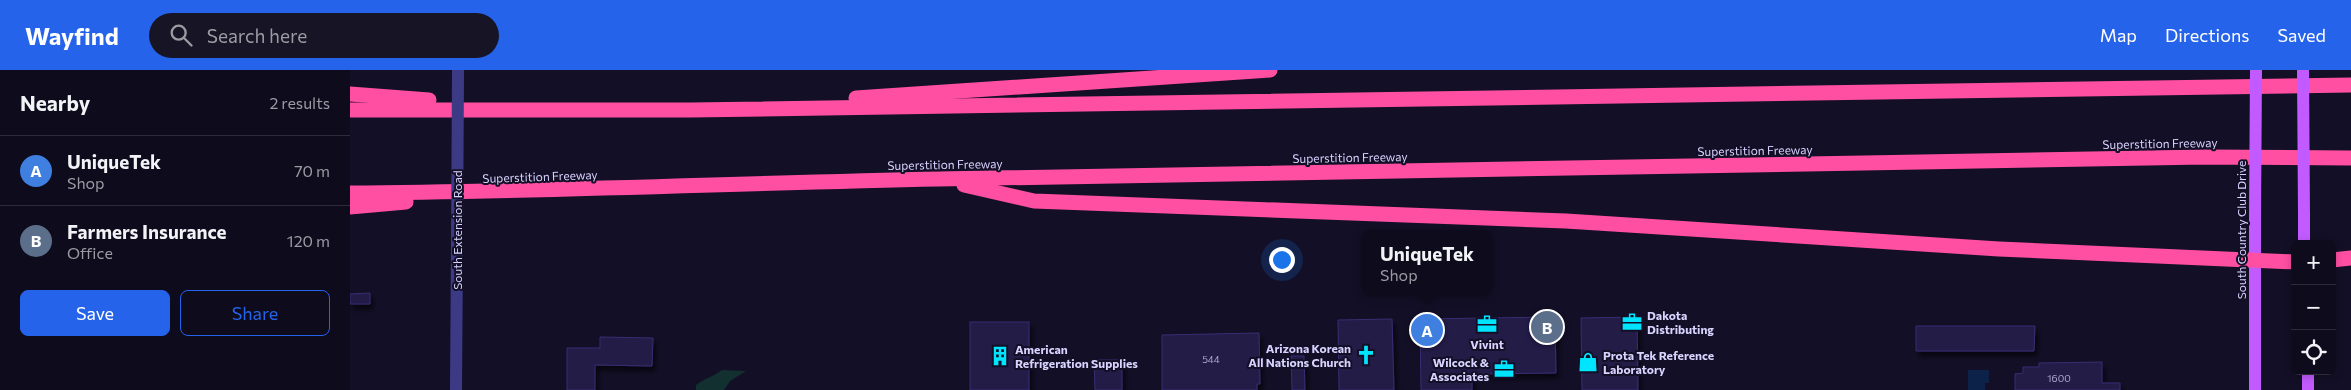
<!DOCTYPE html>
<meta charset="utf-8">
<style>
:root{--surface:#0e0b1c;--page:#171425;--text:#f1f3f6;--muted:#9b9ba3;--line:#2e2b3b;--accent:#2563eb}
body{margin:0;font-family:Commissioner,sans-serif;background:var(--page);color:var(--text)}
.controls{position:absolute;right:15px;bottom:15px;display:grid;overflow:hidden;border-radius:8px;box-shadow:0 2px 8px #0003}
.controls button{width:45px;height:45px;display:grid;place-items:center;padding:0;border:0;border-bottom:1px solid var(--line);background:var(--surface);color:var(--text);font:25px sans-serif}
.you{position:absolute;left:931px;top:189px;width:18px;height:18px;margin:-12px;border:4px solid #fff;border-radius:50%;background:#1a73e8;box-shadow:0 0 0 8px #1a73e833}
.badge{display:grid;place-items:center;width:32px;height:32px;border-radius:50%;background:var(--accent);color:#fff;font-size:16px;font-weight:700}
.pin{position:absolute;translate:-50% -50%;border:2px solid #fff;box-shadow:0 1px 5px #0006}
.popup{position:absolute;left:1012px;top:160px;width:130px;height:65px;box-sizing:border-box;display:grid;place-content:center;border-radius:8px;background:var(--surface);filter:drop-shadow(0 1px 4px #0005);font-size:16px;white-space:nowrap;color:var(--muted)}
.popup b{font-size:19px;color:var(--text)}
.popup::after{content:'';position:absolute;left:50%;top:100%;margin-left:-10px;border:10px solid transparent;border-top-color:var(--surface)}
.list{margin:0;padding:0;list-style:none}
h2{display:flex;justify-content:space-between;align-items:center;height:65px;margin:0;padding:0 20px;font-size:21px}
h2 small{font-size:16px;font-weight:400;color:var(--muted)}
.list li{display:grid;grid-template-columns:32px 1fr auto;gap:15px;align-items:center;box-sizing:border-box;height:70px;padding:0 20px;border-top:1px solid var(--line)}
.list b{display:block;font-size:19px;white-space:nowrap}
.list p{margin:0;font-size:16px;white-space:nowrap;color:var(--muted)}
.list em{font-size:16px;font-style:normal;color:var(--muted)}
.actions{display:flex;gap:10px;padding:15px 20px}
.actions a{flex:1;padding:11px 0;border:1px solid var(--accent);border-radius:8px;text-align:center;font-size:18px;color:var(--accent)}
.actions .main{background:var(--accent);color:#fff}
.icon{flex:none;width:28px;height:28px;fill:none;stroke:currentColor;stroke-width:2;stroke-linecap:round;stroke-linejoin:round}
.map{position:relative;flex:none;width:2001px;height:320px;overflow:hidden}
header{display:flex;align-items:center;gap:30px;box-sizing:border-box;height:70px;padding:0 25px;background:var(--accent);color:#fff}
header strong{font-size:24px}
nav{display:flex;gap:28px;margin-inline-start:auto;font-size:18px}
.search{width:350px;height:45px;background:var(--page);display:flex;align-items:center;gap:12px;box-sizing:border-box;padding:0 18px;border-radius:28px;color:var(--muted);font-size:19px}
main{display:flex}
aside{flex:1;background:var(--surface)}
.map>svg:first-child{display:block}
</style>
<header>
<strong>Wayfind</strong>
<div class="search"><svg class="icon" aria-label="search" viewBox="0 0 24 24"><circle cx="10" cy="10" r="6"/><path d="M15 15l6 6"/></svg>Search here</div>
<nav><a>Map</a><a>Directions</a><a>Saved</a></nav>
</header>
<main>
<aside>
<h2>Nearby<small>2 results</small></h2>
<ul class="list">
<li><span class="badge" style="background:#3f7fe0">A</span><div><b>UniqueTek</b><p>Shop</p></div><em>70 m</em></li>
<li><span class="badge" style="background:#5c6f8a">B</span><div><b>Farmers Insurance</b><p>Office</p></div><em>120 m</em></li>
</ul>
<div class="actions"><a class="main">Save</a><a>Share</a></div>
</aside>
<div class="map">
<svg width="2001" height="320" viewBox="0 0 2001 320">
<defs>
<filter id="shadow"><feDropShadow dx="3" dy="5" stdDeviation="2.5" flood-color="#0009"/></filter>
</defs>
<rect width="100%" height="100%" fill="#130f26"/>
<path fill="#12302f" d="M372 300 396 301 380 311 374 320H346V315C355 308 363 307 372 300Z"/>
<path fill="#0c2248" d="M1618 300H1639V313H1635V320H1618Z"/>
<g fill="#241b47" stroke="#3b2d73" filter="url(#shadow)">
<path d="M20 223V234H0V224Z"/>
<path d="M1205 247 1206 303 1122 304V320H1071L1070 249Z"/>
<path d="M1287 247 1288 320H1232L1231 248Z"/>
<path d="M1042 249 1044 320H989L988 250Z"/>
<rect x="620" y="252" width="59" height="68"/>
<path d="M1566 256H1685L1684 281H1566Z"/>
<path d="M909 263 910 314H907V320H812V265Z"/>
<path d="M250 267 303 268 302 296 245 295V320H217V278H250Z"/>
<path d="M941 286H954L955 320H942Z"/>
<path d="M744 290H772V320H745Z"/>
<path d="M1752 292V313H1770V320H1665V304L1673 303V297H1689V293Z"/>
</g>
<g fill="none" stroke-linecap="round" stroke-linejoin="round">
<path stroke="#3d3a85" stroke-width="12" d="M106 320 107 176"/>
<g stroke="#c25bff" stroke-width="12">
<path d="M1954 145V174"/>
<path d="M1905 147V320"/>
<path d="M1958 301V320"/>
</g>
<g stroke="#ff4fa3" stroke-width="15">
<path d="M0 24 79 30"/>
<path d="M506 28 920 0"/>
<path d="M0 40H340L2001 15"/>
<path d="M614 115 684 131 1216 151 1649 179 1945 192"/>
<path d="M0 123C196 122 392 113 588 109L1855 87 2001 88"/>
<path d="M0 137 56 132"/>
<path d="M1982 190 2001 188"/>
</g>
<path stroke="#3d3a85" stroke-width="12" d="M107 176 108 0"/>
<g stroke="#c25bff" stroke-width="12">
<path d="M1953 0 1954 145"/>
<path d="M1905 147 1906 0"/>
</g>
</g>
<defs>
<symbol id="office-bare" viewBox="-9 -9 18 18"><path d="M-6-3h4V-5.5h4V-3h4V5H-6ZM-1-4.5V-3h2v-1.5ZM-6 0V1H6V0Z" fill="#00e5ff" stroke="#130f26" stroke-width="2.5" paint-order="stroke"/></symbol>
<symbol id="church-bare" viewBox="-9 -9 18 18"><path d="M-1.2-6h2.4v3.5h3.3v2.4h-3.3V6h-2.4V-.1h-3.3v-2.4h3.3Z" fill="#00e5ff" stroke="#130f26" stroke-width="2.5" paint-order="stroke"/></symbol>
<symbol id="building-bare" viewBox="-9 -9 18 18"><path d="M-4-6H4V6H1V3H-1V6H-4ZM-2.5-4.3h1.7v1.8h-1.7ZM.8-4.3h1.7v1.8H.8ZM-2.5-1h1.7V.8h-1.7ZM.8-1h1.7V.8H.8Z" fill="#00e5ff" stroke="#130f26" stroke-width="2.5" paint-order="stroke"/></symbol>
<symbol id="shop-bare" viewBox="-9 -9 18 18"><path d="M-5-2.5h2.3a2.7 3.5 0 0 1 5.4 0H5L5.5 6h-11ZM-1.5-2.5h3a1.5 2.3 0 0 0-3 0Z" fill="#00e5ff" stroke="#130f26" stroke-width="2.5" paint-order="stroke"/></symbol>
</defs>
<g fill-rule="evenodd">
<use href="#office-bare" x="1268" y="238" width="28" height="28"/>
<use href="#office-bare" x="1123" y="240" width="28" height="28"/>
<use href="#church-bare" x="1002" y="271" width="28" height="28"/>
<use href="#building-bare" x="636" y="272" width="28" height="28"/>
<use href="#shop-bare" x="1224" y="278" width="28" height="28"/>
<use href="#office-bare" x="1140" y="285" width="28" height="28"/>
</g>
<g text-anchor="middle" dominant-baseline="central" stroke-width="4" stroke-linejoin="round" paint-order="stroke">
<g font-size="10" fill="#aca6d1">
<text x="861" y="289">544</text>
<text x="1709" y="308">1600</text>
</g>
<g font-size="12" fill="#d9d4ff" stroke="#130f26">
<text transform="translate(1810 73) rotate(-1)">Superstition Freeway</text>
<text transform="translate(1405 80) rotate(-1)">Superstition Freeway</text>
<text transform="translate(1000 87) rotate(-1)">Superstition Freeway</text>
<text transform="translate(595 94) rotate(-1)">Superstition Freeway</text>
<text transform="translate(190 106) rotate(-2)">Superstition Freeway</text>
<text transform="translate(107 160) rotate(-90)">South Extension Road</text>
<text transform="translate(1891 160) rotate(-90)">South Country Club Drive</text>
</g>
<g font-size="12" font-weight="bold" fill="#d9d4ff" stroke="#130f26" text-anchor="start">
<text x="1297" y="245">Dakota<tspan x="1297" dy="14">Distributing</tspan></text>
<text x="1137" y="274" text-anchor="middle">Vivint</text>
<text x="1001" y="278" text-anchor="end">Arizona Korean<tspan x="1001" dy="14">All Nations Church</tspan></text>
<text x="665" y="279">American<tspan x="665" dy="14">Refrigeration Supplies</tspan></text>
<text x="1253" y="285">Prota Tek Reference<tspan x="1253" dy="14">Laboratory</tspan></text>
<text x="1139" y="292" text-anchor="end">Wilcock &amp;<tspan x="1139" dy="14">Associates</tspan></text>
</g>
</g>
</svg>
<div class="controls">
<button>+</button>
<button>−</button>
<button><svg class="icon" aria-label="locate" viewBox="0 0 24 24"><circle cx="12" cy="12" r="6"/><path d="M12 2v4M12 18v4M2 12h4M18 12h4"/></svg></button>
</div>
<div class="you"></div>
<div class="pin badge" style="left:1077px;top:260px;background:#3f7fe0">A</div>
<div class="popup"><b>UniqueTek</b>Shop</div>
<div class="pin badge" style="left:1197px;top:257px;background:#5c6f8a">B</div>
</div>
</main>
